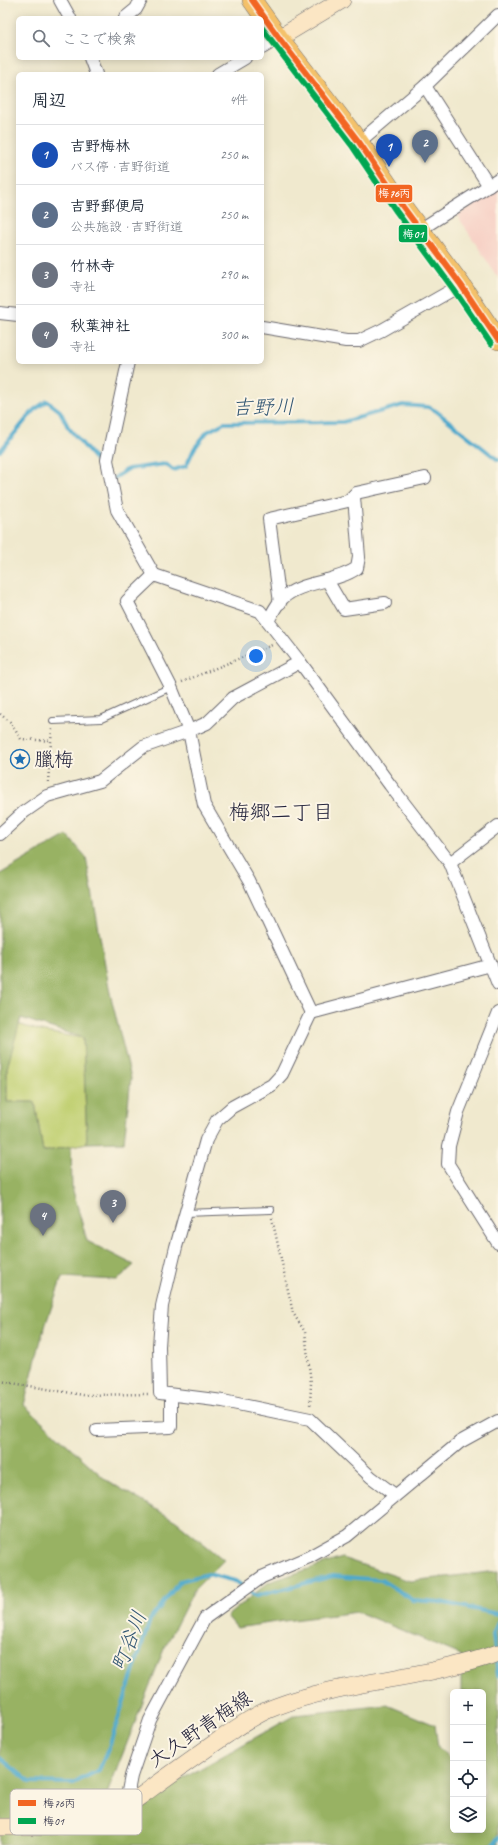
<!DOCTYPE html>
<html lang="ja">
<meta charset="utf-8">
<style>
:root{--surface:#fff;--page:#f2f2f3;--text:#1f2937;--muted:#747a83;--line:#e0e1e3;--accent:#1f6fb2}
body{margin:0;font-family:Caveat,"Klee One",sans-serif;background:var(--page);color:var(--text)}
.controls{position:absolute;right:12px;bottom:12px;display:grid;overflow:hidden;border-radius:6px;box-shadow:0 2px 10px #0003}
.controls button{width:36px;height:36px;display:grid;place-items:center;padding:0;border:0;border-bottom:1px solid var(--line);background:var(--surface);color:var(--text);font:20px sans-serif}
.you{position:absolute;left:256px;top:656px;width:14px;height:14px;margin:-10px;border:3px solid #fff;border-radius:50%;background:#1a73e8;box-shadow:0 0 0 6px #1a73e833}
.badge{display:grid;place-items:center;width:26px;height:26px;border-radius:50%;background:var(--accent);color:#fff;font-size:13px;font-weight:700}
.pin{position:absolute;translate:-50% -33px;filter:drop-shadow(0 1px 2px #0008)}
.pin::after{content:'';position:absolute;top:21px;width:14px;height:12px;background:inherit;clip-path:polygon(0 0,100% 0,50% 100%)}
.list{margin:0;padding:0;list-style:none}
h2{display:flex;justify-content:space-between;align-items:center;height:52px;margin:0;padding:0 16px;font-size:17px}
h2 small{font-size:13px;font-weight:400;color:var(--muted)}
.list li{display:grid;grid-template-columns:26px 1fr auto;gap:12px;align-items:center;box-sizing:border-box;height:60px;padding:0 16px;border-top:1px solid var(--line)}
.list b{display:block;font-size:15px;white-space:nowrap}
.list p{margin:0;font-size:13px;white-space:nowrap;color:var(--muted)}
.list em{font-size:13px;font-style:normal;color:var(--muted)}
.icon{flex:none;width:22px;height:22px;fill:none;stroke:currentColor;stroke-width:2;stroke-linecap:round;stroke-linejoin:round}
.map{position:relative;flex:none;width:498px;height:1845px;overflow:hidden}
.search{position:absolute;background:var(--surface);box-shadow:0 2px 10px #0003;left:16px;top:16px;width:248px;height:44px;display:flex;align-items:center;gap:10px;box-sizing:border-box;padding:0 14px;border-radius:6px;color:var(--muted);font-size:15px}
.panel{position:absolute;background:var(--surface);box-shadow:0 2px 10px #0003;left:16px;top:72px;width:248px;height:292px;border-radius:6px}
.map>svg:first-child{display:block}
</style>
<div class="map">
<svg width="498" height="1845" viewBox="0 0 498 1845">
<rect width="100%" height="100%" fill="#fcf5e5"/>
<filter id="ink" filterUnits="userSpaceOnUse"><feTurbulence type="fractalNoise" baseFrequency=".025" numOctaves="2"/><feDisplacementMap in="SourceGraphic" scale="8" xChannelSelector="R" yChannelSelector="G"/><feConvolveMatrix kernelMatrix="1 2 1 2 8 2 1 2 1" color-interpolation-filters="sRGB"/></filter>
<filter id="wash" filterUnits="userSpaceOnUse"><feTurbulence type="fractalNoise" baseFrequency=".012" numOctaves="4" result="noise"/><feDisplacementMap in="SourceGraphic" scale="16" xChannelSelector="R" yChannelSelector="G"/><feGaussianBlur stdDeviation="0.9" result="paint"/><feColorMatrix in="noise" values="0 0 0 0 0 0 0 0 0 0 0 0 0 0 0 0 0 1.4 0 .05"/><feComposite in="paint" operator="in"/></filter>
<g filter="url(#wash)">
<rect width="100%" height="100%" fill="#f0e9ce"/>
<path fill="#f7d1c6" d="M498 188V278L457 215Z"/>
<path fill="#c1d072" stroke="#727956" d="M14 1023 44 1032 83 1038 87 1143 43 1152 35 1102H7V1061Z"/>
<path fill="#98b264" stroke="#5d6a50" d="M67 835 86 857 110 993 131 1078 124 1142 87 1143 83 1038 21 1018 7 1068V1102H35L43 1152 71 1146 72 1187 87 1241 134 1265 117 1280 62 1277 43 1332 24 1405 106 1480 176 1521 224 1560 194 1590 164 1649 105 1799 130 1819 168 1787 295 1715 387 1705 435 1725 438 1747 453 1761V1830H483V1692H461V1655L358 1612 276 1622 237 1628 227 1616 269 1582 342 1558 410 1581 498 1571V1845H0V874Z"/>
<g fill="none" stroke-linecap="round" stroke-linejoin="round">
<g stroke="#4ea9cc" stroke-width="4">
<path d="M0 451 34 410 47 401 60 411 68 427 105 471"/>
<path d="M113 479 128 469 166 464 173 470 186 466 194 449 207 432 224 423 343 422 403 405 428 407 436 411 498 460"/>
<path d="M495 1650 493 1634 498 1622"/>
<path d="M496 1658 498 1676"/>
<path d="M0 1758 30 1782 74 1783 99 1770 109 1747 150 1620 180 1581 208 1574 235 1581 256 1596 333 1576 381 1580 413 1600 440 1602 498 1614"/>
<path d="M493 1845 498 1838"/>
</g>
</g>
</g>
<g filter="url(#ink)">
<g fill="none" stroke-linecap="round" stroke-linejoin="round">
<defs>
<g id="lane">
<path d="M53 721 101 719 171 687"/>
<path d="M185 1213 271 1210"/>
</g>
<g id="street">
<path d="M60 0 70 18"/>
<path d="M125 18 136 9 141 0"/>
<path d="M262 48 279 38"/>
<path d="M90 58 96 74"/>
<path d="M218 74 245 58"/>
<path d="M425 86 489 186"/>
<path d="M359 142 425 86 498 15"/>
<path d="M421 229 498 180"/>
<path d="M0 313 18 315"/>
<path d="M262 327 346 341H359L382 330 461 285"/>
<path d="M128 362 107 460 117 510 154 575"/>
<path d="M327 580 344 609 385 603"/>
<path d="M280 603 269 519 348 501 356 493 425 478"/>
<path d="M268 621C272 614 277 603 283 598 301 581 336 583 357 568L359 557 354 497"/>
<path d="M0 834 24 812 47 796 100 781 143 747 189 731 207 723 233 698 300 662"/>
<path d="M450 863 498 826"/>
<path d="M491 965 311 1013 249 881 204 805 189 731 171 687 127 601 154 575 260 611 300 662 390 785 450 863 498 984"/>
<path d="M311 1013 282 1074 272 1085 232 1107 217 1120 206 1140 176 1247 162 1306 159 1346 160 1393 223 1401 310 1419 371 1477 395 1495"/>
<path d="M498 1013 458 1112 449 1146 448 1164 498 1243"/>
<path d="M97 1430 171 1427V1395"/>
<path d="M125 1807 131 1776 150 1720 205 1618 262 1577 309 1557 347 1536 460 1442 498 1421"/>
</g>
<g id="secondary">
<path d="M279 38 342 0"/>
<path d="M0 1827C34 1827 73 1828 105 1816 121 1811 135 1800 149 1790 175 1771 201 1752 228 1734 242 1724 258 1713 275 1707 347 1680 426 1679 498 1653"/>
</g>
<path id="primary" d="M252 0 279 38 359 142 403 207 461 285 498 340"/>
</defs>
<use href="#lane" stroke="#6a686e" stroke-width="8"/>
<use href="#street" stroke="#6a686e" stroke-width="14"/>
<use href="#secondary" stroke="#6a686e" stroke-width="18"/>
<use href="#primary" stroke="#6a686e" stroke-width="20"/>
<g stroke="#6a686e" stroke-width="2.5" stroke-dasharray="1 3" stroke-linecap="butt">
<path d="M182 682 272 645"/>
<path d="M0 714 10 722 21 739 51 741"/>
<path d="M48 782 52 729"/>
<path d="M272 1218 293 1313 305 1332 311 1383 310 1407"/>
<path d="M0 1381 83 1395 148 1394"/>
</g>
<use href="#lane" stroke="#fff" stroke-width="6"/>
<use href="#street" stroke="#fff" stroke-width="12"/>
<use href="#secondary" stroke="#fbe6c4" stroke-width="17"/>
<use href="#primary" stroke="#f4c16b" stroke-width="19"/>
<defs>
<path id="bus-1" d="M252 0 279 38 359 142 403 207 461 285 498 340"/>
<path id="bus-2" d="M262 28 353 147 396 211 454 290 491 344"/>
</defs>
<use href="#bus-1" stroke="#fcf5e5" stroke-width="9"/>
<use href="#bus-2" stroke="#fcf5e5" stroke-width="9"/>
<use href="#bus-1" stroke="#f26522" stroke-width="6"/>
<use href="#bus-2" stroke="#00a651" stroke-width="6"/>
</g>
</g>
<defs>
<symbol id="sight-ring" viewBox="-11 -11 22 22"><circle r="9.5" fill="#fcf5e5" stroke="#1f6fb2" stroke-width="1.5"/><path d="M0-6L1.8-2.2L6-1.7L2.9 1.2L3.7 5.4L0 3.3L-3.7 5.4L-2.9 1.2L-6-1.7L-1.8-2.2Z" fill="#1f6fb2"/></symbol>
</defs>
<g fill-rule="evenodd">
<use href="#sight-ring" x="9" y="748" width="22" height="22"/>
</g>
<g text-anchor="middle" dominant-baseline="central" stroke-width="4" stroke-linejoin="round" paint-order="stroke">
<g font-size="20" fill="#22223b" stroke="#fcf5e5" text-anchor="start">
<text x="34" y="759">臘梅</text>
</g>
<g font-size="20" fill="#22223b" stroke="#fcf5e5">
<text transform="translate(200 1729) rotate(-34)">大久野青梅線</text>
</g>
<g font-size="21" font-style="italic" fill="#345875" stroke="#fcf5e5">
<text transform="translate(263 407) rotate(-1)">吉野川</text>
<text transform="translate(129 1641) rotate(-69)">町谷川</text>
</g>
<g font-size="21" fill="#22223b" stroke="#fcf5e5">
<text x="281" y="812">梅郷二丁目</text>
</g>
</g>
<rect x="10" y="1789" width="132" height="46" rx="6" fill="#fcf5e5" stroke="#bbb6b2" stroke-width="1"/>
<rect x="18" y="1800" width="18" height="6" fill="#f26522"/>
<rect x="18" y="1818" width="18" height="6" fill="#00a651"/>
<g font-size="11" fill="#22223b">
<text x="43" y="1807">梅76丙</text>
<text x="43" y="1825">梅01</text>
</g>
<g stroke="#fcf5e5" stroke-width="1.5">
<rect x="375" y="184" width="38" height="19" rx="4" fill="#f26522"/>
<rect x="398" y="224" width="30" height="19" rx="4" fill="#00a651"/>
</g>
<g font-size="11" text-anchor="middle" font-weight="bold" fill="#fff">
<text x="394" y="197">梅76丙</text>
<text x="413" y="238">梅01</text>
</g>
</svg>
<div class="controls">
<button>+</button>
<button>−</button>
<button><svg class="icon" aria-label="locate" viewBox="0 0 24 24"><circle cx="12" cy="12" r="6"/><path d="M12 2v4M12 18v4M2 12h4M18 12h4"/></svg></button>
<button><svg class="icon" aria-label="layers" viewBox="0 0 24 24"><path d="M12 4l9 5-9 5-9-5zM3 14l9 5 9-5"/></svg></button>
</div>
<div class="you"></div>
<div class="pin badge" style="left:389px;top:167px;background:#1a4fb4">1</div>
<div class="pin badge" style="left:425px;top:163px;background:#5c6f8a">2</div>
<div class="pin badge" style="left:113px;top:1223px;background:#6b7280">3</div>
<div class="pin badge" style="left:43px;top:1236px;background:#6b7280">4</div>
<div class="search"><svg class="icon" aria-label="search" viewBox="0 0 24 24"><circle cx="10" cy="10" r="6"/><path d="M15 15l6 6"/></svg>ここで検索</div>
<section class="panel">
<h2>周辺<small>4件</small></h2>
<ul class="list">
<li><span class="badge" style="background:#1a4fb4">1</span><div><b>吉野梅林</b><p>バス停 · 吉野街道</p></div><em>250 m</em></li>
<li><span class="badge" style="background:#5c6f8a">2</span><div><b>吉野郵便局</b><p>公共施設 · 吉野街道</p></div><em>250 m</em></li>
<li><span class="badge" style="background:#6b7280">3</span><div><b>竹林寺</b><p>寺社</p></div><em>290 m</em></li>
<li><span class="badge" style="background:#6b7280">4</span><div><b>秋葉神社</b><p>寺社</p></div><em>300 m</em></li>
</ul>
</section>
</div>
